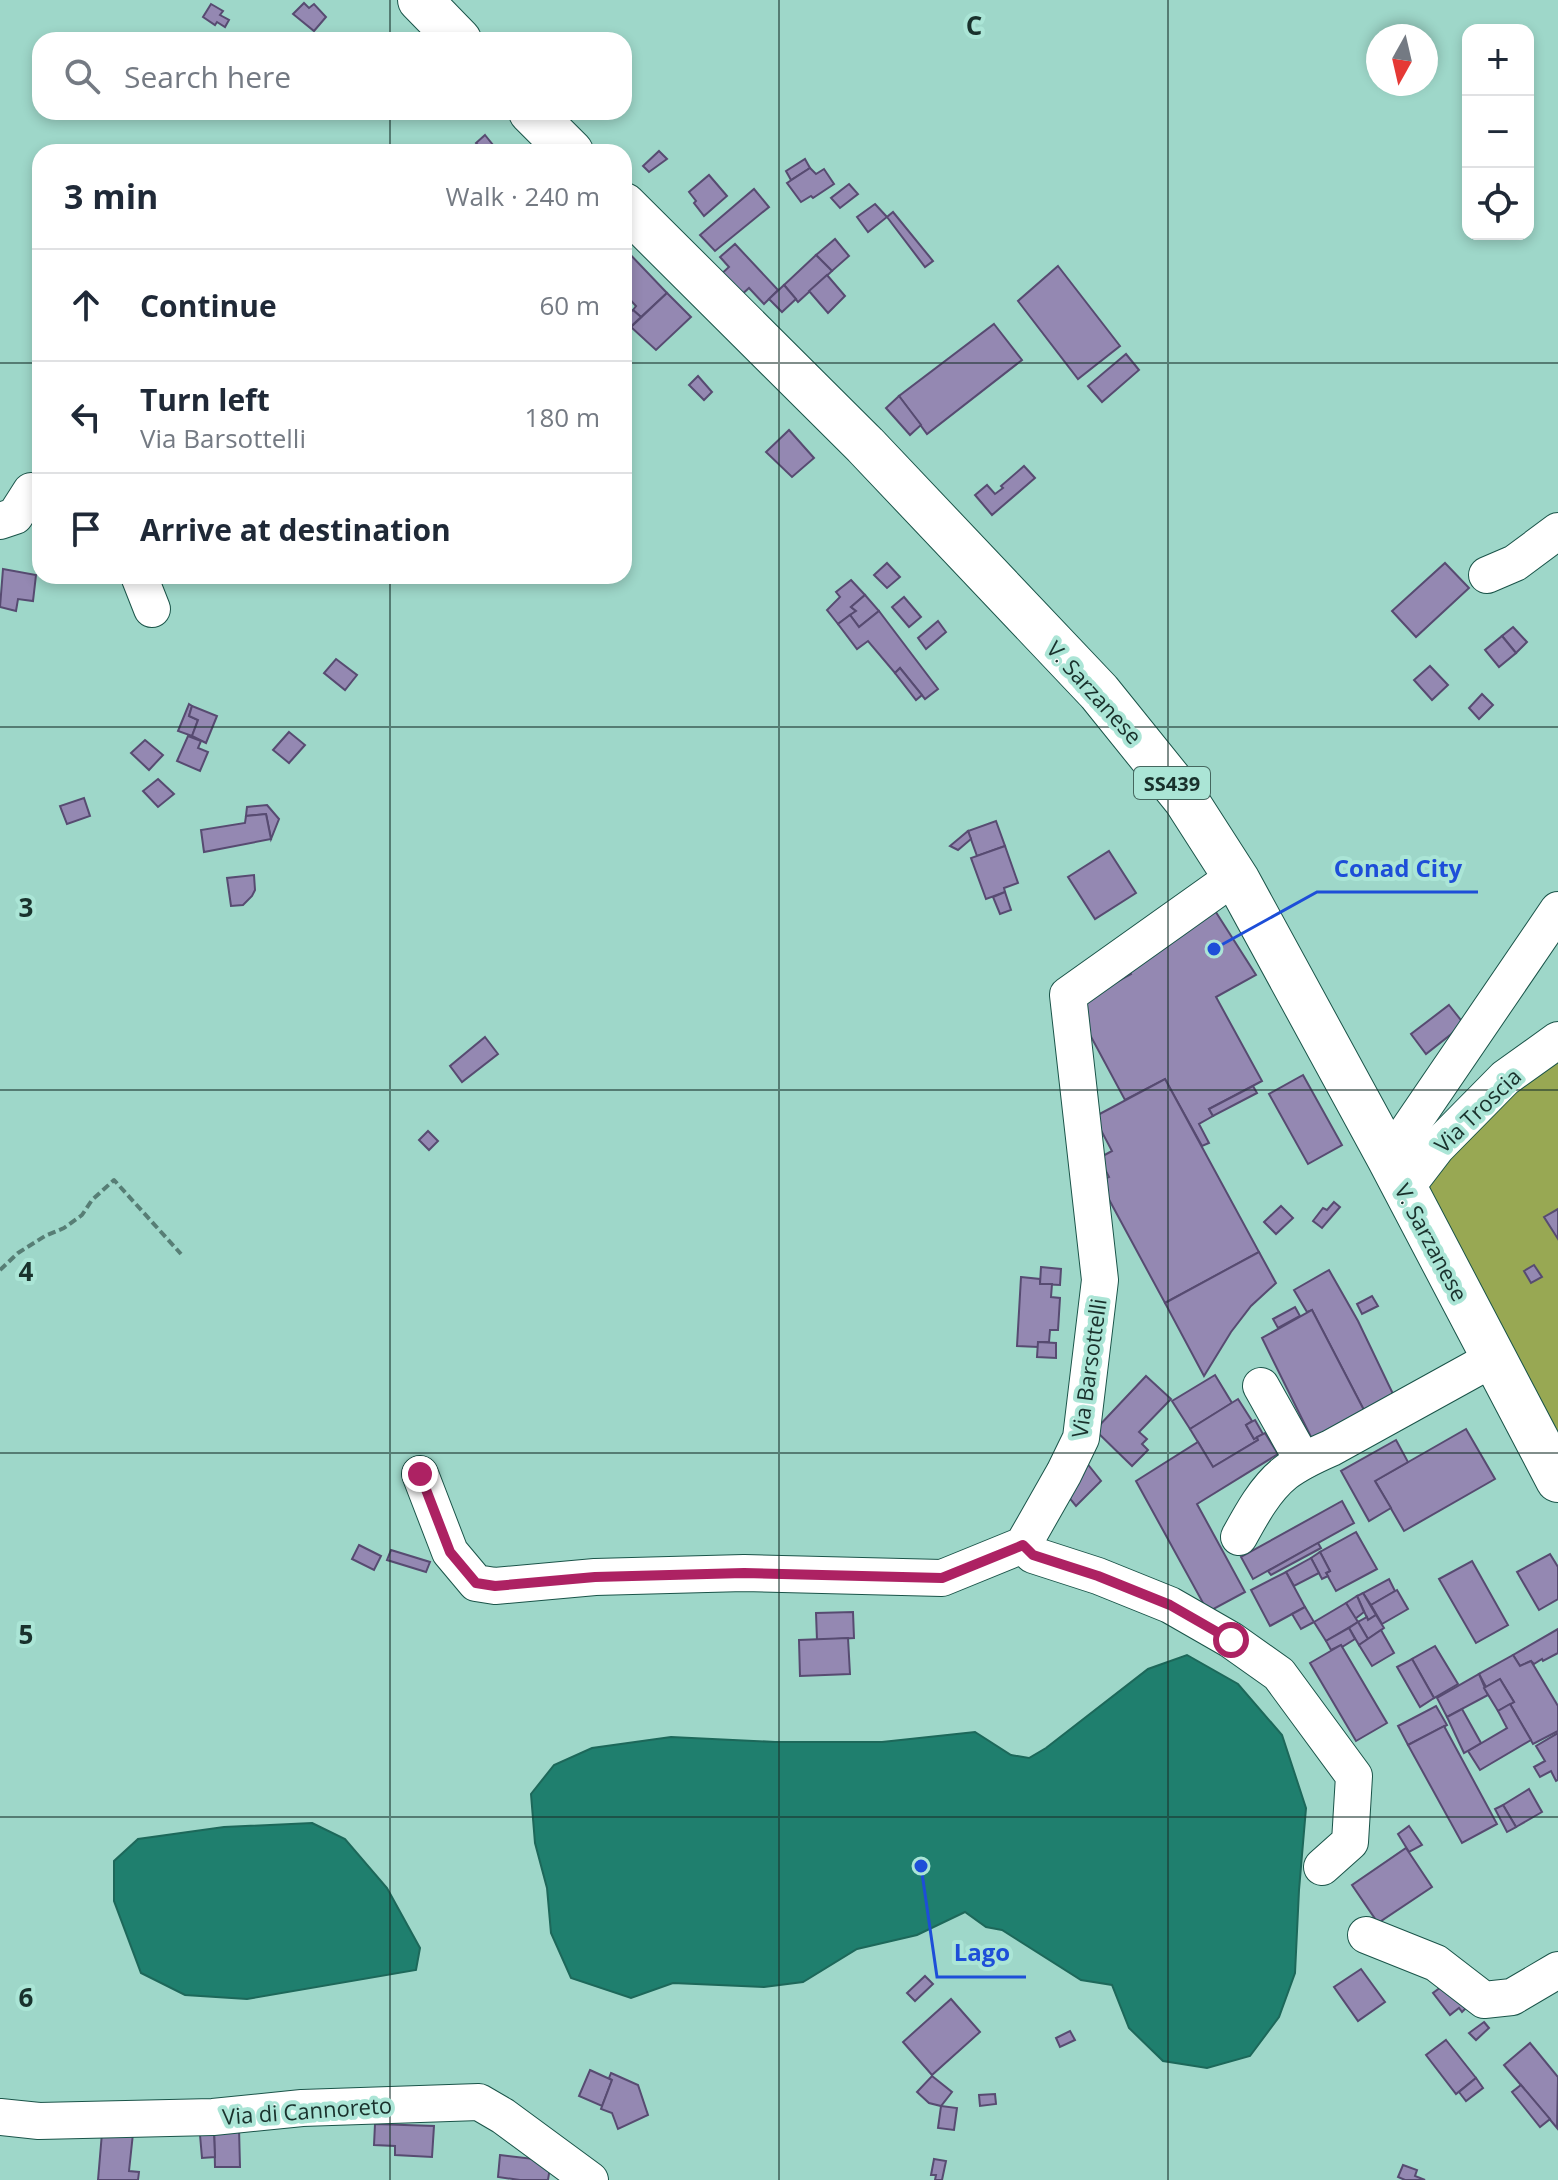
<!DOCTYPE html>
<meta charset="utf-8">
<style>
:root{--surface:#fff;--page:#f2f2f3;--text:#1f2937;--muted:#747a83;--line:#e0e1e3}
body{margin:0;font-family:"Open Sans",sans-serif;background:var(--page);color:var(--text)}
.controls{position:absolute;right:24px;top:24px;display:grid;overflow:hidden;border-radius:16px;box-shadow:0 4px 12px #0003}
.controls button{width:72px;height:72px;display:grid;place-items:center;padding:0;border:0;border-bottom:2px solid var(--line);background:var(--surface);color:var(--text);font:40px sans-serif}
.compass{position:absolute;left:1366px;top:24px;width:72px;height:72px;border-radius:50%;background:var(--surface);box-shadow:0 4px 12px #0003;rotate:188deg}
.stop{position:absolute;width:24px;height:24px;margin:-18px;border:6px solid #ad2263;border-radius:50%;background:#fff}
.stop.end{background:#ad2263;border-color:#fff;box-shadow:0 2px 8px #0008}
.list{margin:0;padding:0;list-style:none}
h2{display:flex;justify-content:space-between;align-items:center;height:104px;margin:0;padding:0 32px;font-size:34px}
h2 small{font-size:26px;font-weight:400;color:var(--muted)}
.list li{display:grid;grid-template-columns:52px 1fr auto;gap:24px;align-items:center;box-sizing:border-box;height:112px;padding:0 32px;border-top:2px solid var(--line)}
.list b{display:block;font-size:30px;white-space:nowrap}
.list p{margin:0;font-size:26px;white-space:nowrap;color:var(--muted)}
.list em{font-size:26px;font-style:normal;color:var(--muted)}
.icon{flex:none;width:44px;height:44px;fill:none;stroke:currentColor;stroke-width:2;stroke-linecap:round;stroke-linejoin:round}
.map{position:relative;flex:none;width:1558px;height:2180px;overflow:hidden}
.search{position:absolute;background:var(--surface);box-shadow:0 4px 12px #0003;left:32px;top:32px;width:600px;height:88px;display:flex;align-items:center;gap:20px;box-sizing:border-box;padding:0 28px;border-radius:24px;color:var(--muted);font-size:30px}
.panel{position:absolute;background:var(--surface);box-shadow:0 4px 12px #0003;left:32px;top:144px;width:600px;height:440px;border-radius:24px}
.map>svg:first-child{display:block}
</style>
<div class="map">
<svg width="1558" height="2180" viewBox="0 0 1558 2180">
<rect width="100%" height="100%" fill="#9ed7c9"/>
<path fill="#98a853" d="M1558 1054V1441L1421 1184 1511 1087Z"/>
<g fill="#1f7f6e" stroke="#1d685a" stroke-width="2">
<path d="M1187 1655 1238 1684 1282 1735 1306 1808 1299 1890 1295 1973 1279 2017 1250 2056 1207 2068 1163 2061 1129 2028 1112 1985 1081 1980 1002 1930 986 1927 965 1912 917 1935 857 1949 803 1982 764 1987 673 1983 631 1998 571 1978 551 1933 547 1888 535 1843 531 1794 554 1765 592 1748 671 1737 775 1742H882L975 1732 1011 1755 1029 1758 1046 1748 1148 1669Z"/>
<path d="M312 1823 345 1839 387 1888 420 1948 416 1970 247 1999 185 1995 141 1973 114 1901V1861L138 1839 224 1827Z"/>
</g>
<g fill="#9488b2" stroke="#574b71" stroke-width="2">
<path d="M304 3 309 8 314 4 326 17 314 31 293 14Z"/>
<path d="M211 4 223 11 220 15 229 20 225 27 217 22 215 25 203 17Z"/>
<path d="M485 135 497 150 495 152H473L478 145 476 143Z"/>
<path d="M659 151 667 159 649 172 643 166Z"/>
<path d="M805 159 810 168 791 180 786 171Z"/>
<path d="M810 168 816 174 824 169 834 184 813 198 811 196 801 202 787 183Z"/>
<path d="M709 175 727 196 704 216 694 203 696 201 689 192Z"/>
<path d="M849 184 858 194 840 208 831 198Z"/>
<path d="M754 189 769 207 715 251 700 235Z"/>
<path d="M875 204 887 217 868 232 857 217Z"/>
<path d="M893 212 933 261 925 267 887 217Z"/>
<path d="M835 239 849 256 832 271 816 255Z"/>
<path d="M735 244 778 290 764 304 749 288 739 297 719 276 729 267 720 257Z"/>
<path d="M624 248 667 293 641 317 633 310 636 306 624 293Z"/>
<path d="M816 255 832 271 798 302 784 285Z"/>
<path d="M1058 266 1120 346 1078 379 1018 301Z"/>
<path d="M827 275 845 296 828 313 809 291Z"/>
<path d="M784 285 796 299 782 312 769 299Z"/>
<path d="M667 293 691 317 656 350 631 327Z"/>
<path d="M633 310 641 317 624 333V317Z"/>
<path d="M994 324 1022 360 927 434 899 396Z"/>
<path d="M1126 354 1139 370 1102 402 1088 386Z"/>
<path d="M698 376 712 392 704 400 689 385Z"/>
<path d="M899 396 921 425 910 435 886 408Z"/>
<path d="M789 430 814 458 792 477 766 452Z"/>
<path d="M1024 466 1035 478 992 515 975 495 987 485 995 494 1003 488 1001 486Z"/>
<path d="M887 563 900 577 887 588 874 575Z"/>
<path d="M1445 563 1469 588 1416 637 1392 611Z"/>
<path d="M3 569 36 575 33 601 18 599 16 611 0 607Z"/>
<path d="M851 580 865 595 851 607 856 611 838 624 827 610 840 597 836 592Z"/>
<path d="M865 595 879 611 859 627 850 615 856 611 851 607Z"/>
<path d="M904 597 921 617 909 627 892 607Z"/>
<path d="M879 611 938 689 925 699 900 668 895 673 868 641 857 649 838 624 850 615 859 627Z"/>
<path d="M938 621 946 632 926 649 918 638Z"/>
<path d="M1513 627 1527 642 1516 653 1502 636Z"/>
<path d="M1502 636 1516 653 1499 667 1485 650Z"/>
<path d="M336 659 357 675 345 690 324 673Z"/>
<path d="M1430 666 1448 685 1432 700 1414 680Z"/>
<path d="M900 668 922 695 916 700 895 673Z"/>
<path d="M1482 694 1493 705 1479 719 1469 708Z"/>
<path d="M189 704 192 706 189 716 198 720 192 736 178 731Z"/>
<path d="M192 706 217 716 206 743 192 736 198 720 189 716Z"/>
<path d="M289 732 305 745 289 763 273 750Z"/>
<path d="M188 736 201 741 198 748 208 752 200 771 177 761Z"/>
<path d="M145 740 163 755 149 770 131 753Z"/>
<path d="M158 779 174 794 158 807 143 791Z"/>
<path d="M84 798 90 816 67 824 60 806Z"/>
<path d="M267 805 279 819 271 839 266 814 246 816 247 807Z"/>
<path d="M266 814 271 839 204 852 201 830 245 823 246 816Z"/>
<path d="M996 821 1005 846 977 856 968 831Z"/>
<path d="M968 831 971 839 958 850 950 846Z"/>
<path d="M1005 846 1018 883 1004 888 1005 892 986 899 971 858Z"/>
<path d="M1109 851 1136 893 1095 919 1068 877Z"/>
<path d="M254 875 255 890 252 896 243 905 231 906 227 878Z"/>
<path d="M1005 892 1011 910 1000 914 993 897Z"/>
<path d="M1212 906 1256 975 1216 997 1262 1081 1209 1109 1213 1116 1199 1124 1209 1143 1202 1146 1165 1079 1125 1100 1074 1005 1131 974 1125 962Z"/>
<path d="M1449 1005 1464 1024 1426 1054 1411 1034Z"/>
<path d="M485 1037 498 1054 462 1082 450 1066Z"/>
<path d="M1303 1075 1342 1145 1308 1164 1269 1094Z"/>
<path d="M1165 1079 1259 1252 1165 1303 1099 1181 1109 1177 1099 1158 1112 1151 1094 1117Z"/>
<path d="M1253 1086 1257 1093 1213 1116 1209 1109Z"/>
<path d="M428 1131 438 1141 429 1150 419 1140Z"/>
<path d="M1334 1202 1340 1207 1322 1228 1313 1221 1323 1208 1327 1210Z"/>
<path d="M1281 1206 1293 1218 1276 1234 1264 1222Z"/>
<path d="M1558 1209V1239L1544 1217Z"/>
<path d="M1259 1252 1276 1283 1251 1306 1231 1332 1204 1376 1165 1303Z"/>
<path d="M1534 1265 1542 1277 1531 1283 1524 1271Z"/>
<path d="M1041 1267 1061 1269 1060 1285 1040 1284Z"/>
<path d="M1329 1270 1358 1321 1395 1398 1366 1414 1312 1310 1307 1312 1294 1290Z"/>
<path d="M1021 1277 1040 1279V1284H1052L1051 1297 1060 1298 1058 1330H1050L1049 1342H1038V1347L1017 1346Z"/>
<path d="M1372 1296 1378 1306 1362 1314 1357 1304Z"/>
<path d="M1295 1307 1300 1316 1278 1328 1273 1319Z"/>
<path d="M1312 1310 1366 1414 1314 1443 1262 1338Z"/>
<path d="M1038 1342 1056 1343V1358L1037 1357Z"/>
<path d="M1215 1375 1232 1403 1190 1429 1172 1401Z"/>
<path d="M1146 1376 1171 1399 1139 1432 1147 1439 1142 1444 1148 1450 1132 1466 1095 1430Z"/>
<path d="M1238 1399 1252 1421 1246 1425 1254 1439 1257 1437 1258 1440 1213 1467 1190 1429Z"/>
<path d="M1255 1420 1263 1434 1254 1439 1246 1425Z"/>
<path d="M1466 1429 1495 1479 1404 1531 1375 1481Z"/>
<path d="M1265 1433 1278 1454 1197 1504 1245 1592 1208 1612 1136 1481 1198 1442 1213 1467 1258 1440 1257 1437Z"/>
<path d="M1396 1440 1408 1462 1375 1481 1391 1508 1369 1521 1341 1471Z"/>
<path d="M1082 1457 1101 1481 1076 1506 1062 1489Z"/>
<path d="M1342 1501 1354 1523 1253 1579 1241 1557Z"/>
<path d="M1356 1532 1377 1569 1336 1591 1326 1573 1330 1571 1320 1552Z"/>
<path d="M1318 1543 1321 1548 1271 1575 1268 1571Z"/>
<path d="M359 1545 381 1556 374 1570 352 1559Z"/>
<path d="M391 1550 430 1562 426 1572 387 1560Z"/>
<path d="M1320 1552 1330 1571 1326 1573 1328 1576 1322 1579 1311 1558Z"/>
<path d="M1550 1554 1558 1567V1599L1539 1610 1517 1572Z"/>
<path d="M1311 1558 1319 1573 1294 1586 1286 1572Z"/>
<path d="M1472 1561 1508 1625 1476 1643 1439 1579Z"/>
<path d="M1286 1572 1305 1607 1270 1626 1251 1590Z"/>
<path d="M1389 1579 1395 1591 1371 1605 1363 1593Z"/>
<path d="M1397 1590 1408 1609 1382 1624 1371 1605Z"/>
<path d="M1363 1593 1376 1615 1368 1620 1357 1596Z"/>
<path d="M1357 1596 1364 1612 1355 1619 1346 1603Z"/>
<path d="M1346 1603 1358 1622 1326 1641 1314 1622Z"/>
<path d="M1305 1607 1314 1622 1301 1629 1292 1614Z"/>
<path d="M853 1612 854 1638 817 1640 816 1613Z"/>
<path d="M1376 1615 1384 1628 1368 1639 1358 1622 1367 1617 1368 1620Z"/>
<path d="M1358 1622 1368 1639 1359 1645 1349 1628Z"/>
<path d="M1349 1628 1355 1639 1342 1647 1341 1645 1331 1650 1326 1641Z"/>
<path d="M1558 1629V1653L1543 1661 1542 1659 1534 1664 1531 1661 1520 1666 1513 1655Z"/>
<path d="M1381 1630 1394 1653 1372 1666 1359 1645Z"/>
<path d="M848 1638 850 1674 800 1676 799 1640Z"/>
<path d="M1341 1645 1387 1723 1356 1741 1310 1663Z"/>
<path d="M1435 1646 1458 1684 1434 1698 1412 1659Z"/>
<path d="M1513 1655 1520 1666 1531 1661 1558 1706V1731L1533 1744 1510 1704 1514 1702 1500 1679 1486 1687 1479 1674Z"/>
<path d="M1412 1659 1434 1698 1420 1707 1397 1667Z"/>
<path d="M1479 1674 1488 1695 1447 1717 1437 1698Z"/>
<path d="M1500 1679 1514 1702 1498 1711 1484 1688Z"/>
<path d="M1510 1704 1531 1740 1480 1770 1468 1751 1507 1728 1498 1711Z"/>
<path d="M1436 1706 1447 1725 1408 1745 1398 1726Z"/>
<path d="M1462 1709 1481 1743 1464 1753 1447 1717Z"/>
<path d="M1444 1726 1497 1824 1462 1843 1408 1745Z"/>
<path d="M1558 1733V1780L1556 1781 1551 1771 1540 1777 1534 1767 1545 1761 1536 1746Z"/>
<path d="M1529 1789 1542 1812 1516 1827 1503 1805Z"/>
<path d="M1503 1805 1516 1827 1507 1832 1495 1809Z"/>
<path d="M1409 1826 1422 1845 1409 1852 1398 1834Z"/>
<path d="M1406 1848 1432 1887 1378 1923 1352 1885Z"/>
<path d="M1361 1969 1385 2002 1358 2021 1334 1987Z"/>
<path d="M925 1976 933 1984 915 2001 907 1993Z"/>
<path d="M1445 1984 1470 2004 1462 2012 1459 2008 1450 2015 1433 1993Z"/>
<path d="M951 1999 980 2032 932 2075 903 2042Z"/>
<path d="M1484 2022 1489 2028 1476 2040 1469 2033Z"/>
<path d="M1070 2031 1075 2040 1060 2047 1056 2038Z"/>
<path d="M1446 2040 1476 2078 1456 2094 1426 2055Z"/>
<path d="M1530 2043 1558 2077 1557 2128 1504 2065Z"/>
<path d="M590 2070 612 2080 602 2106 579 2096Z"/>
<path d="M611 2073 638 2085 648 2115 618 2129 612 2113 601 2109 612 2080 609 2078Z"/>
<path d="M932 2076 952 2092 941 2106 929 2103 917 2092Z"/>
<path d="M1476 2078 1483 2088 1466 2101 1459 2092Z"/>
<path d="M1521 2085 1550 2119 1540 2127 1512 2092Z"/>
<path d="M995 2094 996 2104 980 2106 979 2095Z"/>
<path d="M941 2106 957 2108 954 2130 938 2128Z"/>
<path d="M103 2121 134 2124 129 2171 139 2172 138 2180H98Z"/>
<path d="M375 2124 434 2126 432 2157 395 2155V2146L374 2145Z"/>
<path d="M214 2128H239L240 2167H215Z"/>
<path d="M214 2134 215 2157 202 2158 200 2135Z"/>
<path d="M500 2155 551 2161 548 2180H520L498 2177Z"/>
<path d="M934 2159 946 2161 942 2180H935L936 2175H931Z"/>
<path d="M1403 2165 1417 2170 1415 2176 1425 2180H1405L1398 2177Z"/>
</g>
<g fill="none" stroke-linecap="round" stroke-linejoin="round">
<defs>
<g id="minor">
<path d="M0 521 15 516 31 491"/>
<path d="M1487 575 1515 563 1558 531"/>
<path d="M139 576 152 609"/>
<path d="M1389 1158 1558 910"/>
<path d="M1404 1190 1437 1147 1505 1078 1558 1040"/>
<path d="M1261 1386 1303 1461"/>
<path d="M420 1474 450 1552 476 1583 495 1586 595 1577 744 1573 942 1578 1023 1545 1064 1473 1081 1438 1100 1280 1068 995 1217 889 1238 881"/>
<path d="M1239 1537C1251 1515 1265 1489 1285 1473 1299 1462 1315 1455 1331 1448L1494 1358"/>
<path d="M1023 1545 1033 1555 1098 1576 1170 1605 1231 1640 1279 1674 1354 1776 1350 1842 1322 1867"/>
<path d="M1366 1935 1436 1963 1484 2000 1512 1997 1558 1970"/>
<path d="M0 2117 39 2121 213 2117 302 2108 479 2102 503 2116 590 2180"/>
</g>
<g id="major">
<path d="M420 0 459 40"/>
<path d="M531 112 571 152"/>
<path d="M624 205 865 445 1099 692 1186 800 1238 881 1389 1158 1558 1480"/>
</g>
</defs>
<use href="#minor" stroke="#1a5449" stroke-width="38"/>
<use href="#major" stroke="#1a5449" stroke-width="46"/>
<path stroke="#577e75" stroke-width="4" stroke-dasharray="8 4" stroke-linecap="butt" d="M0 1270 18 1253 45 1236 64 1228 82 1215 92 1200 114 1180 181 1254"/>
<use href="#minor" stroke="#fff" stroke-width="36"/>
<use href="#major" stroke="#fff" stroke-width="44"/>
</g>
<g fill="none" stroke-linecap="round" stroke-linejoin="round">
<path stroke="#ad2263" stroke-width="10" d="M420 1474 450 1552 476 1583 495 1586 595 1577 744 1573 942 1578 1023 1545 1033 1555 1098 1576 1170 1605 1231 1640"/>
</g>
<path fill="none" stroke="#19312c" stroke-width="2" stroke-opacity="0.55" d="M390 0V40M779 0V2180M1168 0V2180M390 112V152M0 363H40M624 363H1558M390 576V2180M0 727H1558M0 1090H1558M0 1453H1558M0 1817H1558"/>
<g text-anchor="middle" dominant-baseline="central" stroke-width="8" stroke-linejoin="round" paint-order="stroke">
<rect fill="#abe5d6" stroke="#45675f" stroke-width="2" x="1134" y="767" width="76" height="32" rx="6"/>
<g font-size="20" font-weight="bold" fill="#19312c">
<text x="1172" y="783">SS439</text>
</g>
<g font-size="22" fill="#19312c" stroke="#abe5d6">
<text transform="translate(1095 692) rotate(48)">V. Sarzanese</text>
<text transform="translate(1477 1110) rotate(-44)">Via Troscia</text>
<text transform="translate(1432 1242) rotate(62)">V. Sarzanese</text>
<text transform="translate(1088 1368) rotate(-82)">Via Barsottelli</text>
<text transform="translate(307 2110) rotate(-4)">Via di Cannoreto</text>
</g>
</g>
<g font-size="26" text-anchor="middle" font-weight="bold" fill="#19312c" stroke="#abe5d6" stroke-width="8" stroke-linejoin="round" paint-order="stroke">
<text x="974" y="35">C</text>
<text x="26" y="917">3</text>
<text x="26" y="1281">4</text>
<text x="26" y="1644">5</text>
<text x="26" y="2007">6</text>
</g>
<path fill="none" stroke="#1d4ed8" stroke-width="3" d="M1214 949L1317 892H1478M921 1866L937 1977H1026"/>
<g fill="#1d4ed8" stroke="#abe5d6" stroke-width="3">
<circle cx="1214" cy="949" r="8"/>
<circle cx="921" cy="1866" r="8"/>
</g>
<g font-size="24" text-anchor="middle" font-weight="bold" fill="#1d4ed8" stroke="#abe5d6" stroke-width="8" stroke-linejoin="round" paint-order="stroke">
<text x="1398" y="877">Conad City</text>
<text x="982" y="1961">Lago</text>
</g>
</svg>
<div class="controls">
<button>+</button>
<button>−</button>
<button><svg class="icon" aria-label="locate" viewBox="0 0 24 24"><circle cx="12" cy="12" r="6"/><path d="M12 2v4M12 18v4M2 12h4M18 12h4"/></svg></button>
</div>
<svg class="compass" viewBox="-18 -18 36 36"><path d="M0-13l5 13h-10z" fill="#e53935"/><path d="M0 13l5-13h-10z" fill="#747a83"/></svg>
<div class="stop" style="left:1231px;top:1640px"></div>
<div class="stop end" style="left:420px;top:1474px"></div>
<div class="search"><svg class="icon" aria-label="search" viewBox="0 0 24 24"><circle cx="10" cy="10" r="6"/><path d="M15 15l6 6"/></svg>Search here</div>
<section class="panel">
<h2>3 min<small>Walk · 240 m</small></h2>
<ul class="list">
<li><svg class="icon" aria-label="ahead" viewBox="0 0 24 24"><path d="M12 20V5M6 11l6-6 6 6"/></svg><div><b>Continue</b></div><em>60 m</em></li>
<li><svg class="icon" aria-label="left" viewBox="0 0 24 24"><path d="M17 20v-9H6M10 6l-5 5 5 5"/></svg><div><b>Turn left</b><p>Via Barsottelli</p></div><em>180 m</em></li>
<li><svg class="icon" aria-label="arrive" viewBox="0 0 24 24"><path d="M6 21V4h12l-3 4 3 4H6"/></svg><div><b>Arrive at destination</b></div></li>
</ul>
</section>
</div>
